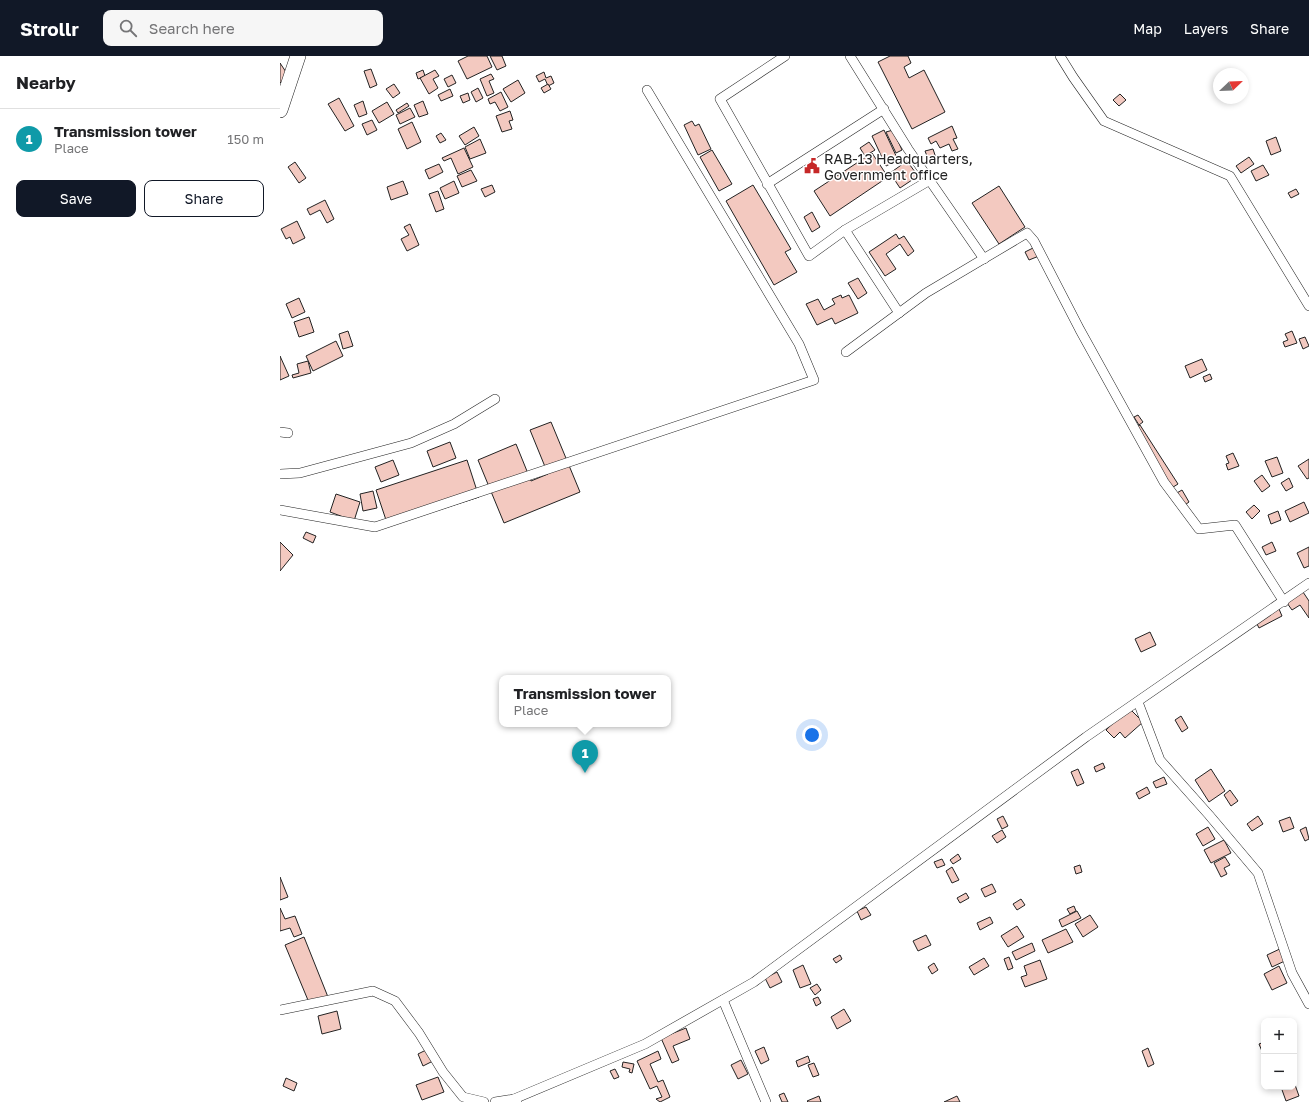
<!DOCTYPE html>
<meta charset="utf-8">
<style>
:root{--surface:#fff;--page:#f6f6f6;--text:#202124;--muted:#757577;--line:#e0e0e0;--accent:#111827}
body{margin:0;font-family:"Golos Text",sans-serif;background:var(--page);color:var(--text)}
.controls{position:absolute;right:12px;bottom:12px;display:grid;overflow:hidden;border-radius:8px;box-shadow:0 2px 6px #0003}
.controls button{width:36px;height:36px;display:grid;place-items:center;padding:0;border:0;border-bottom:1px solid var(--line);background:var(--surface);color:var(--text);font:20px sans-serif}
.compass{position:absolute;left:933px;top:12px;width:36px;height:36px;border-radius:50%;background:var(--surface);box-shadow:0 2px 6px #0003;rotate:67deg}
.you{position:absolute;left:532px;top:679px;width:14px;height:14px;margin:-10px;border:3px solid #fff;border-radius:50%;background:#1a73e8;box-shadow:0 0 0 6px #1a73e833}
.badge{display:grid;place-items:center;width:26px;height:26px;border-radius:50%;background:var(--accent);color:#fff;font-size:13px;font-weight:700}
.pin{position:absolute;translate:-50% -33px;filter:drop-shadow(0 1px 2px #0008)}
.pin::after{content:'';position:absolute;top:21px;width:14px;height:12px;background:inherit;clip-path:polygon(0 0,100% 0,50% 100%)}
.popup{position:absolute;left:219px;top:619px;width:172px;height:52px;box-sizing:border-box;display:grid;place-content:center;border-radius:8px;background:var(--surface);filter:drop-shadow(0 1px 3px #0005);font-size:13px;white-space:nowrap;color:var(--muted)}
.popup b{font-size:15px;color:var(--text)}
.popup::after{content:'';position:absolute;left:50%;top:100%;margin-left:-8px;border:8px solid transparent;border-top-color:var(--surface)}
.list{margin:0;padding:0;list-style:none}
h2{display:flex;justify-content:space-between;align-items:center;height:52px;margin:0;padding:0 16px;font-size:17px}
h2 small{font-size:13px;font-weight:400;color:var(--muted)}
.list li{display:grid;grid-template-columns:26px 1fr auto;gap:12px;align-items:center;box-sizing:border-box;height:60px;padding:0 16px;border-top:1px solid var(--line)}
.list b{display:block;font-size:15px;white-space:nowrap}
.list p{margin:0;font-size:13px;white-space:nowrap;color:var(--muted)}
.list em{font-size:13px;font-style:normal;color:var(--muted)}
.actions{display:flex;gap:8px;padding:12px 16px}
.actions a{flex:1;padding:9px 0;border:1px solid var(--accent);border-radius:8px;text-align:center;font-size:14px;color:var(--accent)}
.actions .main{background:var(--accent);color:#fff}
.icon{flex:none;width:22px;height:22px;fill:none;stroke:currentColor;stroke-width:2;stroke-linecap:round;stroke-linejoin:round}
.map{position:relative;flex:none;width:1029px;height:1046px;overflow:hidden}
header{display:flex;align-items:center;gap:24px;box-sizing:border-box;height:56px;padding:0 20px;background:var(--accent);color:#fff}
header strong{font-size:19px}
nav{display:flex;gap:22px;margin-inline-start:auto;font-size:14px}
.search{width:280px;height:36px;background:var(--page);display:flex;align-items:center;gap:10px;box-sizing:border-box;padding:0 14px;border-radius:8px;color:var(--muted);font-size:15px}
main{display:flex}
aside{flex:1;background:var(--surface)}
.map>svg:first-child{display:block}
</style>
<header>
<strong>Strollr</strong>
<div class="search"><svg class="icon" aria-label="search" viewBox="0 0 24 24"><circle cx="10" cy="10" r="6"/><path d="M15 15l6 6"/></svg>Search here</div>
<nav><a>Map</a><a>Layers</a><a>Share</a></nav>
</header>
<main>
<aside>
<h2>Nearby<small></small></h2>
<ul class="list">
<li><span class="badge" style="background:#0f9aa8">1</span><div><b>Transmission tower</b><p>Place</p></div><em>150 m</em></li>
</ul>
<div class="actions"><a class="main">Save</a><a>Share</a></div>
</aside>
<div class="map">
<svg width="1029" height="1046" viewBox="0 0 1029 1046">
<rect width="100%" height="100%" fill="#fff"/>
<g fill="#f3c9c0" stroke="#222">
<path d="M188 0H207L212 11 187 23 178 5Z"/>
<path d="M210 0H222L226 10 217 14Z"/>
<path d="M610 0H628L631 7 624 11 629 22 644 14 665 56 632 73 598 6Z"/>
<path d="M0 7 8 19 3 29 0 26Z"/>
<path d="M91 13 97 29 90 32 84 15Z"/>
<path d="M143 14 145 20 138 23 136 17Z"/>
<path d="M155 14 159 20 153 23 158 32 149 38 140 22Z"/>
<path d="M264 16 266 22 271 20 274 27 268 30 265 23 259 26 256 20Z"/>
<path d="M211 18 214 23 209 25 214 37 207 40 200 23Z"/>
<path d="M172 19 176 27 168 31 164 23Z"/>
<path d="M238 24 245 37 231 46 223 33Z"/>
<path d="M114 28 120 37 113 42 106 33Z"/>
<path d="M268 28 271 33 264 37 261 32Z"/>
<path d="M198 32 203 42 196 46 191 36Z"/>
<path d="M170 33 173 40 161 45 158 39Z"/>
<path d="M221 36 228 51 220 55 215 46 210 48 208 43Z"/>
<path d="M188 37 190 44 183 47 180 40Z"/>
<path d="M840 38 846 44 839 50 833 44Z"/>
<path d="M59 42 74 70 65 75 48 48Z"/>
<path d="M83 45 87 58 79 61 74 49Z"/>
<path d="M143 45 148 58 139 61 134 49Z"/>
<path d="M107 46 114 58 99 67 92 55Z"/>
<path d="M127 47 129 50 118 57 116 54Z"/>
<path d="M130 52 135 61 120 68 116 59Z"/>
<path d="M230 55 233 64 229 65 232 73 222 76 216 60Z"/>
<path d="M92 64 97 74 87 79 82 68Z"/>
<path d="M412 65 415 70 419 68 431 93 418 99 404 69Z"/>
<path d="M132 66 141 86 127 93 118 73Z"/>
<path d="M672 70 677 82 673 83 678 93 672 95 669 88 660 92 656 85 651 88 648 82Z"/>
<path d="M194 71 199 80 185 89 179 80Z"/>
<path d="M604 74 618 104 606 110 592 80Z"/>
<path d="M613 74 622 94 616 97 606 76Z"/>
<path d="M161 77 166 84 160 87 156 80Z"/>
<path d="M996 81 1001 95 991 99 986 85Z"/>
<path d="M200 83 206 97 190 103 185 91Z"/>
<path d="M589 86 595 94 585 100 580 92Z"/>
<path d="M184 92 193 111 178 118 171 102 164 105 162 102Z"/>
<path d="M653 93 656 102 649 105 645 95Z"/>
<path d="M432 94 452 128 439 135 420 101Z"/>
<path d="M592 97 608 121 550 160 534 135Z"/>
<path d="M969 101 974 108 961 117 956 110Z"/>
<path d="M627 105 638 120 620 132 610 117Z"/>
<path d="M15 106 26 122 19 127 8 111Z"/>
<path d="M159 108 163 116 149 123 145 114Z"/>
<path d="M983 109 989 119 976 125 971 115Z"/>
<path d="M191 114 197 125 182 131 177 120Z"/>
<path d="M123 125 128 138 111 144 107 131Z"/>
<path d="M174 125 179 137 165 143 160 132Z"/>
<path d="M212 129 215 136 205 141 201 133Z"/>
<path d="M473 129 511 193 505 196 517 216 494 229 446 145Z"/>
<path d="M719 130 745 171 719 188 692 147Z"/>
<path d="M1016 133 1019 138 1011 142 1008 137Z"/>
<path d="M158 135 164 153 156 156 149 138Z"/>
<path d="M45 144 54 163 47 167 40 154 30 159 27 153Z"/>
<path d="M532 156 540 171 532 176 524 161Z"/>
<path d="M17 165 25 182 13 188 10 181 6 183 1 173Z"/>
<path d="M130 168 139 189 127 195 121 183 129 179 124 171Z"/>
<path d="M616 178 619 183 624 180 634 195 628 200 620 188 606 198 616 213 605 220 589 196Z"/>
<path d="M755 191 759 200 749 204 745 196Z"/>
<path d="M578 222 587 237 578 243 568 227Z"/>
<path d="M561 239 562 242 569 239 578 257 555 268 552 262 537 269 526 248 538 243 544 254 555 248 552 243Z"/>
<path d="M19 242 25 256 12 262 6 248Z"/>
<path d="M29 261 34 276 19 281 14 266Z"/>
<path d="M68 275 73 290 63 293 59 278Z"/>
<path d="M1012 275 1017 287 1005 291 1003 286 1008 284 1005 278Z"/>
<path d="M1025 281 1029 290 1023 293 1019 283Z"/>
<path d="M56 285 63 300 33 315 26 300Z"/>
<path d="M0 300 9 320 0 324Z"/>
<path d="M922 303 927 314 910 322 905 310Z"/>
<path d="M28 305 31 317 13 322 12 319 19 317 17 308Z"/>
<path d="M930 318 932 323 925 326 923 321Z"/>
<path d="M858 359 863 366 859 369 854 361Z"/>
<path d="M271 366 300 436 224 467 198 404 236 388 251 425 268 418 250 374Z"/>
<path d="M860 369 898 428 890 433 853 373Z"/>
<path d="M170 386 176 402 153 411 147 395Z"/>
<path d="M953 397 959 410 948 414 946 408 949 407 946 400Z"/>
<path d="M997 401 1003 417 992 421 985 405Z"/>
<path d="M1029 403V422L1027 423 1018 410Z"/>
<path d="M113 404 119 419 101 426 95 411Z"/>
<path d="M187 404 199 441 108 470 96 434Z"/>
<path d="M982 419 990 430 982 436 974 425Z"/>
<path d="M1009 422 1013 431 1006 435 1001 427Z"/>
<path d="M902 434 909 446 902 451 895 438Z"/>
<path d="M93 435 97 452 83 455 80 438Z"/>
<path d="M56 438 80 446 74 465 50 456Z"/>
<path d="M1024 446 1029 457 1010 466 1005 455Z"/>
<path d="M974 449 980 455 972 463 966 456Z"/>
<path d="M998 455 1001 464 991 468 988 459Z"/>
<path d="M26 476 36 480 33 487 23 482Z"/>
<path d="M0 486 13 499 0 515Z"/>
<path d="M992 486 996 495 986 499 982 491Z"/>
<path d="M1029 491V510L1024 512 1017 497Z"/>
<path d="M1023 536 1029 545V562L1020 549 1012 554 1007 547Z"/>
<path d="M999 553 1002 560 979 572 975 564Z"/>
<path d="M870 576 876 589 861 596 855 583Z"/>
<path d="M849 652 863 666 845 682 840 676 834 682 826 674Z"/>
<path d="M901 660 908 672 902 676 895 664Z"/>
<path d="M823 707 825 712 816 716 814 711Z"/>
<path d="M798 713 804 727 797 730 791 716Z"/>
<path d="M931 713 945 735 929 746 915 724Z"/>
<path d="M884 721 887 728 876 732 873 726Z"/>
<path d="M867 731 870 737 859 743 856 737Z"/>
<path d="M950 734 958 745 951 750 944 739Z"/>
<path d="M723 760 728 770 722 773 717 763Z"/>
<path d="M978 760 983 768 972 775 967 768Z"/>
<path d="M1010 761 1014 772 1003 776 999 765Z"/>
<path d="M928 771 935 783 923 790 916 778Z"/>
<path d="M1026 771 1029 783 1025 785 1020 774Z"/>
<path d="M722 774 726 781 717 787 712 780Z"/>
<path d="M944 784 951 797 931 807 924 794Z"/>
<path d="M678 798 681 803 673 808 670 804Z"/>
<path d="M945 801 950 809 944 812 947 818 941 821 934 807Z"/>
<path d="M662 803 665 809 657 812 654 806Z"/>
<path d="M800 809 802 816 796 818 794 811Z"/>
<path d="M672 811 679 824 672 827 666 815Z"/>
<path d="M0 821 8 841 0 844Z"/>
<path d="M712 828 716 836 705 841 701 833Z"/>
<path d="M686 837 689 842 680 847 677 842Z"/>
<path d="M741 843 745 849 737 854 733 848Z"/>
<path d="M794 850 796 855 790 858 787 853Z"/>
<path d="M586 851 591 859 581 864 577 855Z"/>
<path d="M0 852 5 863 15 860 22 878 14 881 10 872 0 875Z"/>
<path d="M797 855 801 862 782 871 779 864Z"/>
<path d="M810 859 818 871 803 881 795 868Z"/>
<path d="M710 861 713 867 700 874 697 867Z"/>
<path d="M737 870 744 881 728 891 721 880Z"/>
<path d="M786 873 793 886 768 897 762 884Z"/>
<path d="M646 879 651 889 638 895 633 885Z"/>
<path d="M24 881 48 941 30 949 5 889Z"/>
<path d="M752 887 755 895 736 904 732 896Z"/>
<path d="M1004 891 1009 903 992 911 987 899Z"/>
<path d="M560 899 562 903 556 907 553 903Z"/>
<path d="M729 901 733 912 728 914 724 903Z"/>
<path d="M704 902 709 910 694 919 689 911Z"/>
<path d="M760 904 767 923 745 931 741 921 747 919 744 910Z"/>
<path d="M654 907 658 914 652 918 648 911Z"/>
<path d="M523 909 531 928 520 932 513 914Z"/>
<path d="M999 910 1007 927 992 934 984 918Z"/>
<path d="M497 916 502 926 490 932 485 922Z"/>
<path d="M537 928 541 934 535 939 530 932Z"/>
<path d="M538 941 541 947 536 950 533 943Z"/>
<path d="M564 953 571 965 557 973 551 961Z"/>
<path d="M57 955 61 973 42 978 38 960Z"/>
<path d="M406 972 410 983 393 990 399 1004 392 1007 381 982Z"/>
<path d="M984 986V1000L979 988Z"/>
<path d="M484 991 489 1004 481 1008 475 995Z"/>
<path d="M150 992 155 1004 143 1010 138 998Z"/>
<path d="M868 992 874 1008 868 1011 862 995Z"/>
<path d="M378 995 381 1003 370 1008 378 1026 383 1024 390 1041 380 1046 376 1043 382 1041 377 1030 370 1033 357 1005Z"/>
<path d="M528 1000 530 1006 518 1011 516 1005Z"/>
<path d="M461 1004 468 1018 458 1023 451 1009Z"/>
<path d="M343 1006 354 1008 352 1017 349 1016 350 1013 342 1011Z"/>
<path d="M534 1007 539 1019 533 1021 528 1009Z"/>
<path d="M335 1013 339 1021 334 1023 330 1015Z"/>
<path d="M158 1021 164 1036 142 1044 136 1029Z"/>
<path d="M6 1022 17 1027 14 1035 3 1030Z"/>
<path d="M1014 1026 1019 1040 1006 1045 1001 1031H1014Z"/>
<path d="M504 1037 508 1046H502L499 1039Z"/>
<path d="M539 1040 541 1046H528L527 1045Z"/>
<path d="M677 1040 680 1046H664Z"/>
</g>
<g fill="none" stroke-linecap="round" stroke-linejoin="round">
<defs>
<g id="minor">
<path d="M505 0 440 43 529 200 565 174 619 257"/>
<path d="M570 0 628 93 704 203"/>
<path d="M780 0 793 21 824 65 950 120 1029 250"/>
<path d="M487 128 604 53"/>
<path d="M565 174 650 124"/>
<path d="M566 296 646 237 747 177 754 185 800 274 884 426 919 473 955 469 1004 546"/>
<path d="M0 376 8 377"/>
<path d="M0 418 20 417 131 387 174 368 215 343"/>
<path d="M0 454 95 471 534 324 519 288 367 34"/>
<path d="M858 646 880 704 929 759 978 817 1012 917 1029 948"/>
<path d="M443 944 486 1046"/>
<path d="M0 954 93 935 115 945 139 977 163 1016 183 1041 204 1046"/>
<path d="M234 1043 365 988 474 926 806 681 1029 527"/>
<path d="M215 1046 234 1043 237 1046"/>
</g>
<path id="trunk" d="M0 54 18 0"/>
</defs>
<use href="#minor" stroke="#222" stroke-width="10"/>
<use href="#trunk" stroke="#222" stroke-width="16"/>
<use href="#minor" stroke="#fff" stroke-width="9"/>
<use href="#trunk" stroke="#fff" stroke-width="15"/>
</g>
<defs>
<symbol id="civic-bare" viewBox="-9 -9 18 18"><path d="M-.6-6.5H3V-4.5H.6V-3L4-1V1h2V6H-6V1h2V-1L-.6-3ZM-1.2 2.5V6h2.4V2.5Z" fill="#c62828" stroke="#fff" stroke-width="2.5" paint-order="stroke"/></symbol>
</defs>
<g fill-rule="evenodd">
<use href="#civic-bare" x="521" y="99" width="22" height="22"/>
</g>
<g text-anchor="middle" dominant-baseline="central" stroke-width="3" stroke-linejoin="round" paint-order="stroke">
<g font-size="14" fill="#222" stroke="#fff" text-anchor="start">
<text x="544" y="102">RAB-13 Headquarters,<tspan x="544" dy="16">Government office</tspan></text>
</g>
</g>
</svg>
<div class="controls">
<button>+</button>
<button>−</button>
</div>
<svg class="compass" viewBox="-18 -18 36 36"><path d="M0-13l5 13h-10z" fill="#e53935"/><path d="M0 13l5-13h-10z" fill="#757577"/></svg>
<div class="you"></div>
<div class="pin badge" style="left:305px;top:717px;background:#0f9aa8">1</div>
<div class="popup"><b>Transmission tower</b>Place</div>
</div>
</main>
